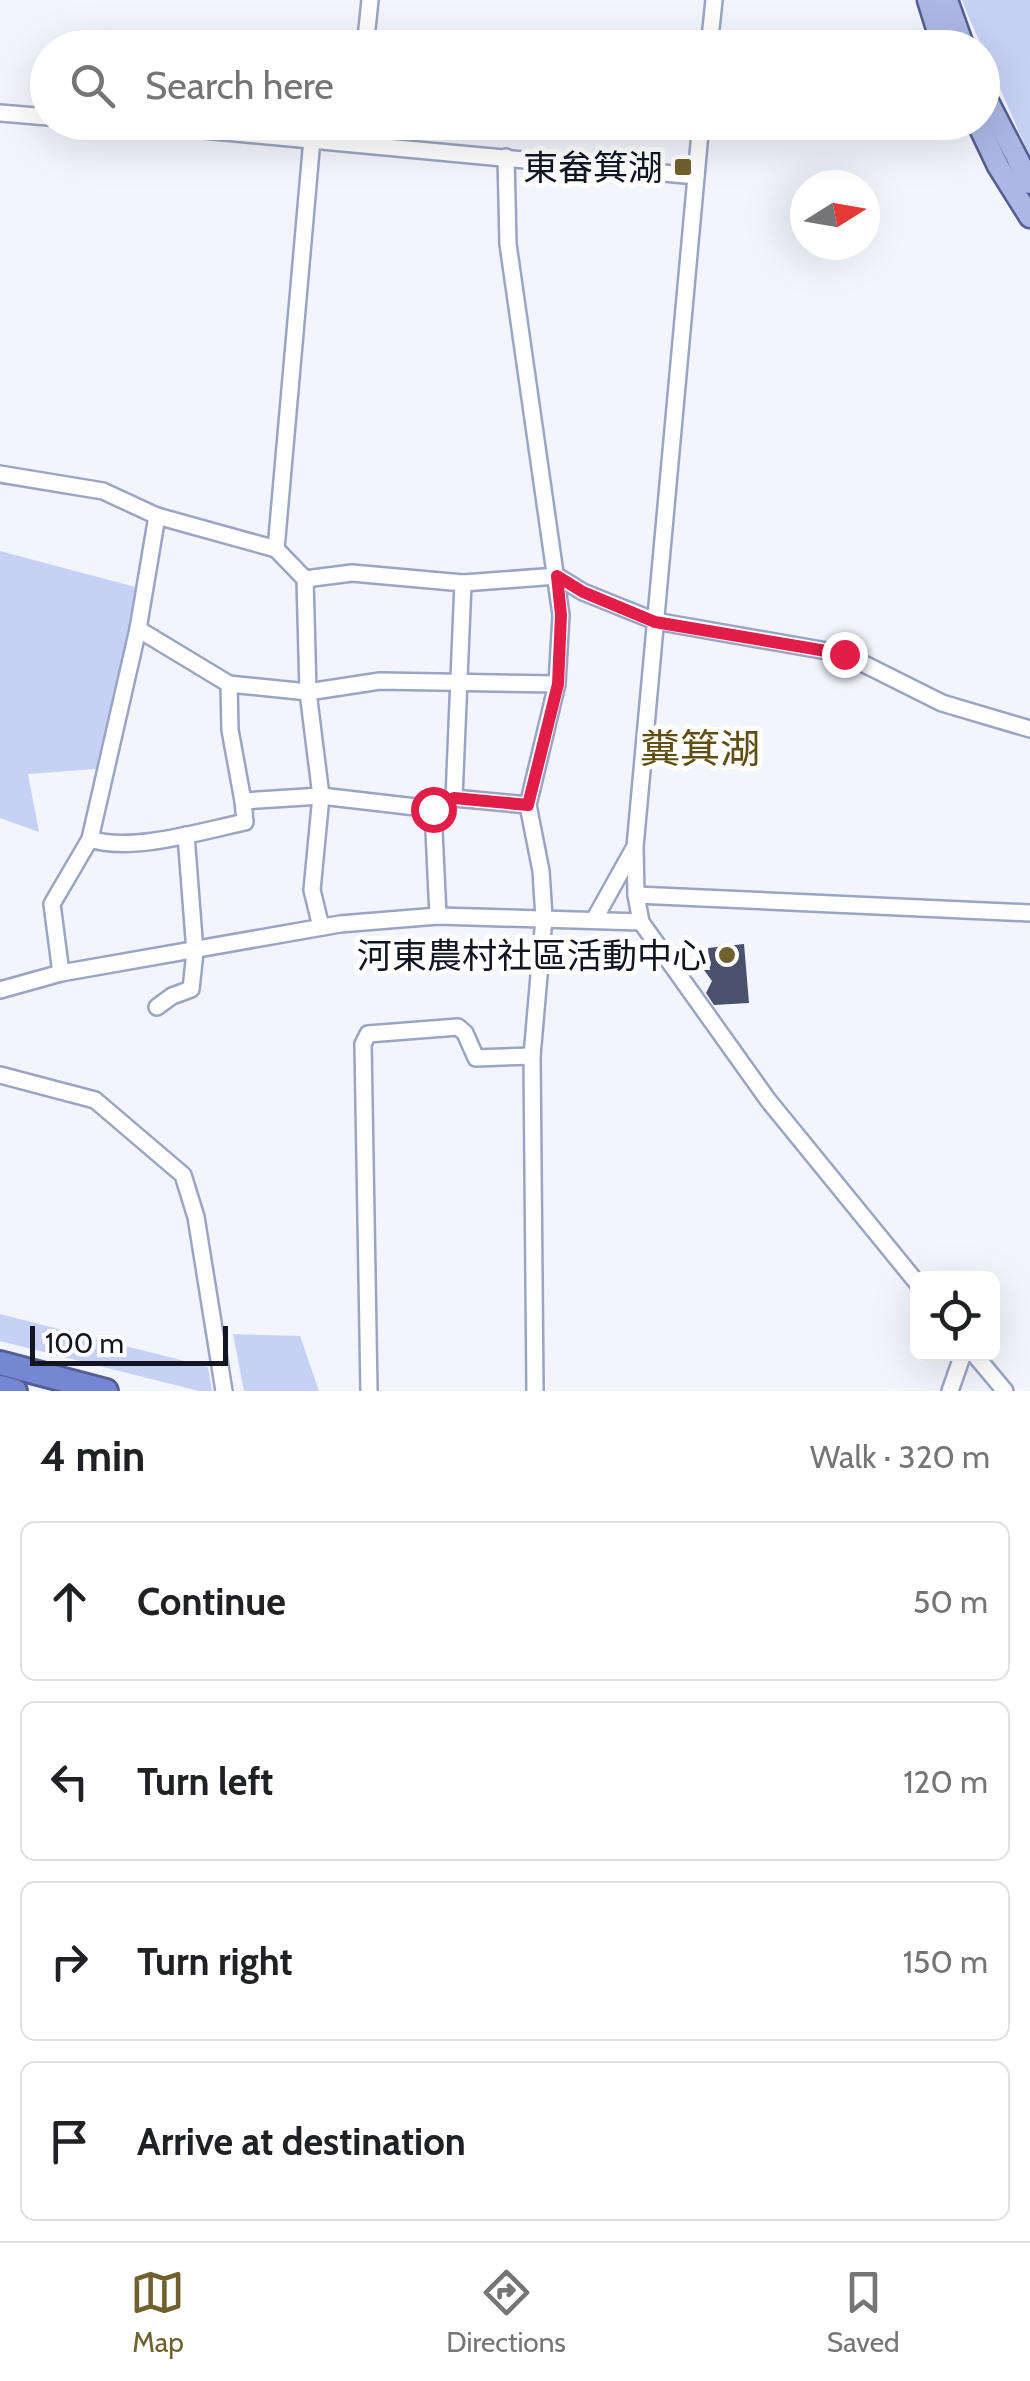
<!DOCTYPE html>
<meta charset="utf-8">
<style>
:root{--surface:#fff;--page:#f6f6f6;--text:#202124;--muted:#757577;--line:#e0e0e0;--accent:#70612e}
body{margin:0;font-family:Cabin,"Noto Sans TC",sans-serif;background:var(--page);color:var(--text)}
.controls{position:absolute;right:30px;bottom:30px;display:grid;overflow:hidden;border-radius:15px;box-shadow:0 10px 40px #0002}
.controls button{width:90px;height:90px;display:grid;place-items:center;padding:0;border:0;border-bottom:2px solid var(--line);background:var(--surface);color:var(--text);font:50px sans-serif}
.compass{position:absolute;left:790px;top:170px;width:90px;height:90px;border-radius:50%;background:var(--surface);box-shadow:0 10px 40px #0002;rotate:79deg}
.scale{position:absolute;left:30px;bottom:25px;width:198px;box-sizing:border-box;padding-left:10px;border:5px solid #131622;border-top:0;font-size:28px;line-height:35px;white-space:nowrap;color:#131622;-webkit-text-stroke:8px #fff;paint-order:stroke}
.stop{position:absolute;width:30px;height:30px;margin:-22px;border:8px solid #e11d48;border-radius:50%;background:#fff}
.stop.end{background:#e11d48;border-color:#fff;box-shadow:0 2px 10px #0008}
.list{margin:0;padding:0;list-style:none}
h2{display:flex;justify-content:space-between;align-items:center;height:130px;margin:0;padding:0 40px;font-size:42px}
h2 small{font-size:32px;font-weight:400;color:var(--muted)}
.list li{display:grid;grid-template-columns:65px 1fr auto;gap:30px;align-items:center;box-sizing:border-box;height:160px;margin:0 20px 20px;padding:0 20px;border:2px solid var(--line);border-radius:15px}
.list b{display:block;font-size:38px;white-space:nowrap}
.list em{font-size:32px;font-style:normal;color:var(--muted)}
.icon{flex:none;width:55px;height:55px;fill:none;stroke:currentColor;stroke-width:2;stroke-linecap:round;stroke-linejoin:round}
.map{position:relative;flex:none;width:1030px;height:1391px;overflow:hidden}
.search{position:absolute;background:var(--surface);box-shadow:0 10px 40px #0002;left:30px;right:30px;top:30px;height:110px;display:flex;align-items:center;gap:25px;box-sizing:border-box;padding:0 35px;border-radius:55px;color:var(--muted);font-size:38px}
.sheet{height:850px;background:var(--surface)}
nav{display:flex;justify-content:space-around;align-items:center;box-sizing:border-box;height:140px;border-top:2px solid var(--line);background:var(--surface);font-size:28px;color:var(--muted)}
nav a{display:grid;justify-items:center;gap:5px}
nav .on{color:var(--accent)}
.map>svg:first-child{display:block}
</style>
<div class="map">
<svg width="1030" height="1391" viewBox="0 0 1030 1391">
<rect width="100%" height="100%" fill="#f3f5fc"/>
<g fill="#c7d1f5">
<path d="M962 0H1030V157L964 6Z"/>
<path d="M0 551 143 589 109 768 28 774 39 832 0 818Z"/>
<path d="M0 1314 208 1367 212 1391H199L0 1341Z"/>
<path d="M233 1334 300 1336 319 1391H244Z"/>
</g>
<path fill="#49516d" d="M744 944 749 1003 714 1005 706 993 712 981 704 970H710L708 948Z"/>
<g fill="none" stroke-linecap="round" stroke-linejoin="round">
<defs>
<g id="minor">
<path d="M365 48 370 0"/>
<path d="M709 48 714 0"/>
<path d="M0 113 48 117"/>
<path d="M117 122 696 176"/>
<path d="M701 122 635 847 636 895 641 922 768 1100 918 1284"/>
<path d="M312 139 276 549 305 579 308 692 321 796 312 890 321 927"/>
<path d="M356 143 358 122"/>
<path d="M506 157 508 244 561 615 557 684 528 805 541 871 544 918 532 1056 535 1391"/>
<path d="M0 474 103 491 157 516 138 629 90 839 52 904 61 973"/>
<path d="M157 516 276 549"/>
<path d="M305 579 352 573 463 583 557 576 583 592 655 621 844 654 942 703 1030 729"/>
<path d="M138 629 229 684 308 692 380 681 557 684"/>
<path d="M229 684 230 730 243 801"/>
<path d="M454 798 463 583"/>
<path d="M433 809 438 916"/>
<path d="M90 839C131 853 202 831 245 822L243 801 321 796 433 809 454 798 528 805"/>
<path d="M636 895 1030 913"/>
<path d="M594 920 633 850"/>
<path d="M0 990 61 973 340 924 438 916 641 922"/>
<path d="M157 1007 172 996 191 989 195 952 186 835"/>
<path d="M0 1075 95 1100 183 1175 196 1217 224 1391"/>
<path d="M974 1354 1005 1391"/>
<path d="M369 1391 363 1044 368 1034 458 1027 465 1033 476 1058 532 1056"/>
<path d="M950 1391 963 1354"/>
</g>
<g id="major">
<path d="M928 0 943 48"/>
<path d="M947 0 964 48"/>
<path d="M982 90 1030 183"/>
<path d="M977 122 998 166 1030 217"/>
</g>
<g id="highway">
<path d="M0 1363 106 1391"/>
<path d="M0 1387 15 1391"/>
</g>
</defs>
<use href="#minor" stroke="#9ba4c4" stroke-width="20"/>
<use href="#major" stroke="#535f94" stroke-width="25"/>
<use href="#highway" stroke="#535f94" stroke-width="28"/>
<use href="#minor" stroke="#fff" stroke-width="15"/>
<use href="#major" stroke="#acb7e4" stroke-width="20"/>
<use href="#highway" stroke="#7587d2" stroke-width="22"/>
</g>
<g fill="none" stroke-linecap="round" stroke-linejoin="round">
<path stroke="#e11d48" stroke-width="12" d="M433 809 454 798 528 805 558 684 561 615 557 576 583 592 655 622 844 654"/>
</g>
<g fill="#70612e" stroke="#fff" stroke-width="4">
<rect x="673" y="157" width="20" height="20" rx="5"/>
<circle cx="727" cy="955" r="10"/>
</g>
<g text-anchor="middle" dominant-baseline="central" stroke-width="10" stroke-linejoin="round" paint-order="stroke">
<g font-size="35" fill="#131622" stroke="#fff" text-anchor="end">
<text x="663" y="167">東畚箕湖</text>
<text x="707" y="955">河東農村社區活動中心</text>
</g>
<g font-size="40" fill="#5f4e0f" stroke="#fff">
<text x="700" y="748">糞箕湖</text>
</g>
</g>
</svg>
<div class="controls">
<button><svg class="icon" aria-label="locate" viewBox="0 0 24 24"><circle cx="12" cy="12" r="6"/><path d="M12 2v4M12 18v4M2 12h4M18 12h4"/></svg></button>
</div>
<svg class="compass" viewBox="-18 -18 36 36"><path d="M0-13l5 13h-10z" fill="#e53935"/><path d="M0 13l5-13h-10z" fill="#757577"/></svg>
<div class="scale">100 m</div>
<div class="stop" style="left:433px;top:809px"></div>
<div class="stop end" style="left:844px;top:654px"></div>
<div class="search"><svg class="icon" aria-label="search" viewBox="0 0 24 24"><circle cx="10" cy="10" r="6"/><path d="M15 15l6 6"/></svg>Search here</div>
</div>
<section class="sheet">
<h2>4 min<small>Walk · 320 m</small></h2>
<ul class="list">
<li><svg class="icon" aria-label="ahead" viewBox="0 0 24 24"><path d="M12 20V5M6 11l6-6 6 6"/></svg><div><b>Continue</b></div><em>50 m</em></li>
<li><svg class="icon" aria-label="left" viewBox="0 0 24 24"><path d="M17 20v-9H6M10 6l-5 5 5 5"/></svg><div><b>Turn left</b></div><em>120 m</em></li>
<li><svg class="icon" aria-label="right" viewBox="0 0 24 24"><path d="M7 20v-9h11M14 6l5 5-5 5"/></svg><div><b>Turn right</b></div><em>150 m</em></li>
<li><svg class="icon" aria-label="arrive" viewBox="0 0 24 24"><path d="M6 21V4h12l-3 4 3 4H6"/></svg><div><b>Arrive at destination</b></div></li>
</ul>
</section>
<nav>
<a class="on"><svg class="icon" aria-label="map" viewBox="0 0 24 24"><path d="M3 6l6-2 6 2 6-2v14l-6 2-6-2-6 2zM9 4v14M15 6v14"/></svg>Map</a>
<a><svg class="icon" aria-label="directions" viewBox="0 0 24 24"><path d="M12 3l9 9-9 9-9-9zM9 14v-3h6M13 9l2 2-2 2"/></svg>Directions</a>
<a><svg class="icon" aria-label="saved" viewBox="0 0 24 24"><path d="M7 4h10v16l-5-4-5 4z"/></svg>Saved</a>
</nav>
